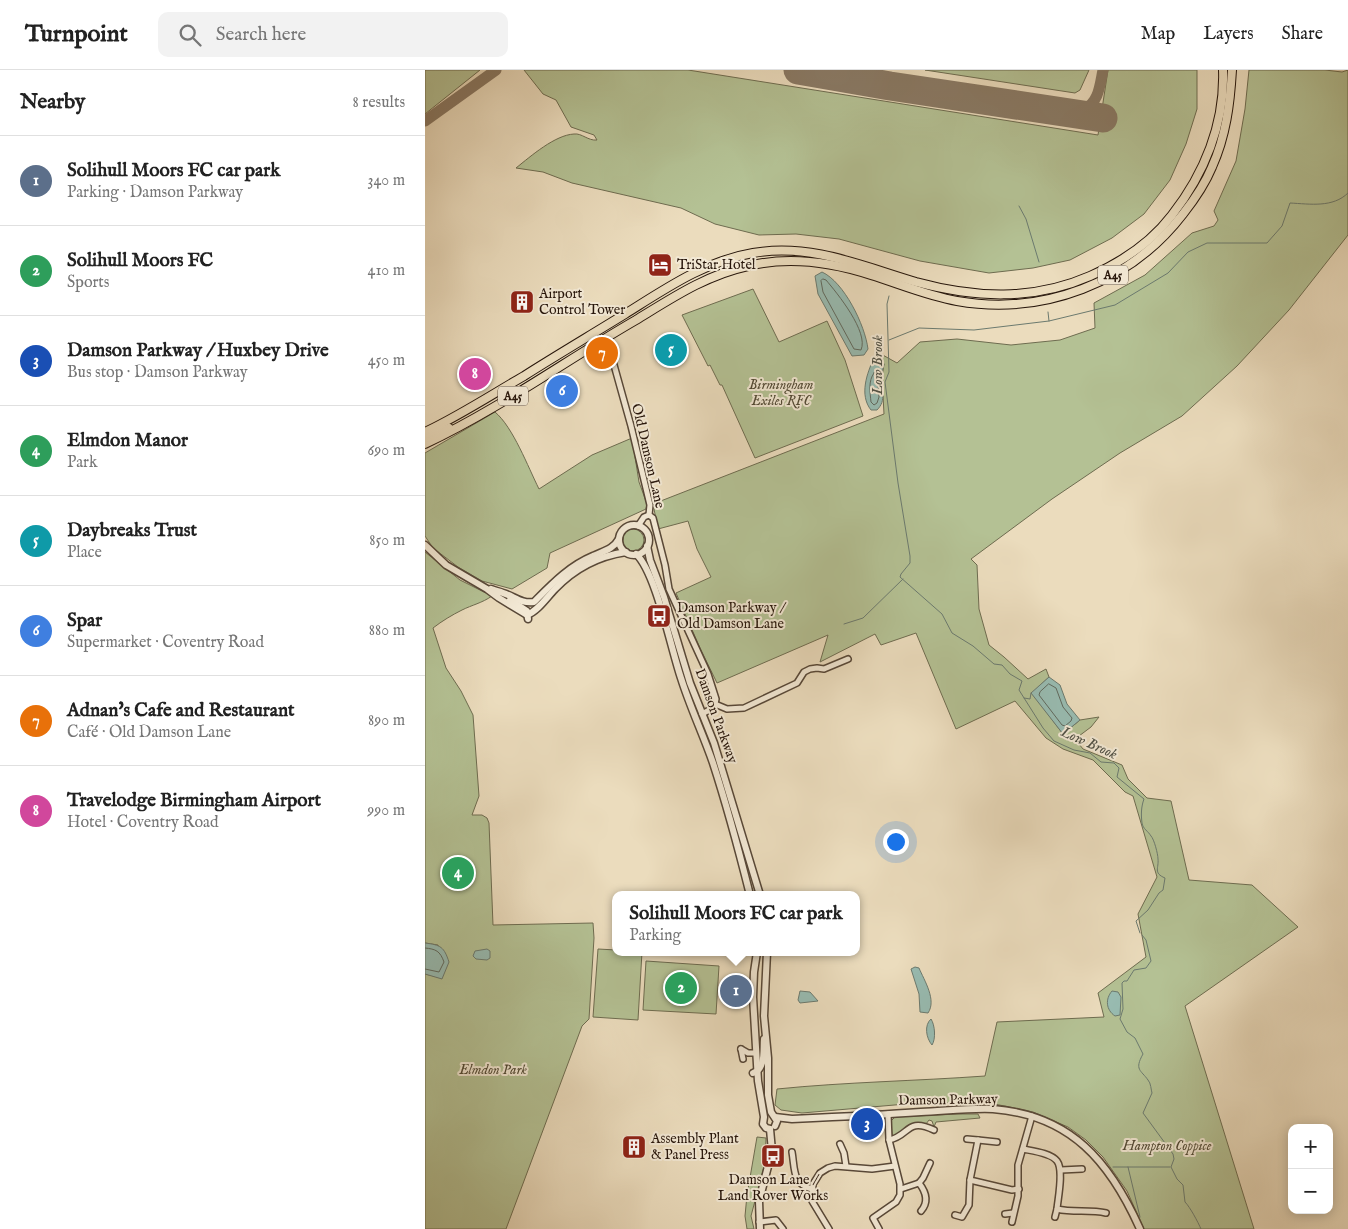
<!DOCTYPE html>
<meta charset="utf-8">
<style>
:root{--surface:#fff;--page:#f2f2f2;--text:#222;--muted:#767676;--line:#e0e0e0;--accent:#8f2418}
body{margin:0;font-family:"IM FELL English",serif;background:var(--page);color:var(--text)}
.controls{position:absolute;right:15px;bottom:15px;display:grid;overflow:hidden;border-radius:10px;box-shadow:0 2px 12px #0003}
.controls button{width:45px;height:45px;display:grid;place-items:center;padding:0;border:0;border-bottom:1px solid var(--line);background:var(--surface);color:var(--text);font:25px sans-serif}
.you{position:absolute;left:470px;top:771px;width:18px;height:18px;margin:-12px;border:4px solid #fff;border-radius:50%;background:#1a73e8;box-shadow:0 0 0 8px #1a73e833}
.badge{display:grid;place-items:center;width:32px;height:32px;border-radius:50%;background:var(--accent);color:#fff;font-size:16px;font-weight:700}
.pin{position:absolute;translate:-50% -50%;border:2px solid #fff;box-shadow:0 1px 5px #0006}
.popup{position:absolute;left:187px;top:821px;width:248px;height:65px;box-sizing:border-box;display:grid;place-content:center;border-radius:10px;background:var(--surface);filter:drop-shadow(0 1px 4px #0005);font-size:16px;white-space:nowrap;color:var(--muted)}
.popup b{font-size:19px;color:var(--text)}
.popup::after{content:'';position:absolute;left:50%;top:100%;margin-left:-10px;border:10px solid transparent;border-top-color:var(--surface)}
.list{margin:0;padding:0;list-style:none}
h2{display:flex;justify-content:space-between;align-items:center;height:65px;margin:0;padding:0 20px;font-size:21px}
h2 small{font-size:16px;font-weight:400;color:var(--muted)}
.list li{display:grid;grid-template-columns:32px 1fr auto;gap:15px;align-items:center;box-sizing:border-box;height:90px;padding:0 20px;border-top:1px solid var(--line)}
.list b{display:block;font-size:19px;white-space:nowrap}
.list p{margin:0;font-size:16px;white-space:nowrap;color:var(--muted)}
.list em{font-size:16px;font-style:normal;color:var(--muted)}
.icon{flex:none;width:28px;height:28px;fill:none;stroke:currentColor;stroke-width:2;stroke-linecap:round;stroke-linejoin:round}
.map{position:relative;flex:none;width:923px;height:1159px;overflow:hidden}
header{display:flex;align-items:center;gap:30px;box-sizing:border-box;height:70px;padding:0 25px;background:var(--surface);border-bottom:1px solid var(--line)}
header strong{font-size:24px}
nav{display:flex;gap:28px;margin-inline-start:auto;font-size:18px}
.search{width:350px;height:45px;background:var(--page);display:flex;align-items:center;gap:12px;box-sizing:border-box;padding:0 18px;border-radius:10px;color:var(--muted);font-size:19px}
main{display:flex}
aside{flex:1;background:var(--surface)}
.map>svg:first-child{display:block}
</style>
<header>
<strong>Turnpoint</strong>
<div class="search"><svg class="icon" aria-label="search" viewBox="0 0 24 24"><circle cx="10" cy="10" r="6"/><path d="M15 15l6 6"/></svg>Search here</div>
<nav><a>Map</a><a>Layers</a><a>Share</a></nav>
</header>
<main>
<aside>
<h2>Nearby<small>8 results</small></h2>
<ul class="list">
<li><span class="badge" style="background:#5c6f8a">1</span><div><b>Solihull Moors FC car park</b><p>Parking · Damson Parkway</p></div><em>340 m</em></li>
<li><span class="badge" style="background:#2e9e5b">2</span><div><b>Solihull Moors FC</b><p>Sports</p></div><em>410 m</em></li>
<li><span class="badge" style="background:#1a4fb4">3</span><div><b>Damson Parkway / Huxbey Drive</b><p>Bus stop · Damson Parkway</p></div><em>450 m</em></li>
<li><span class="badge" style="background:#2e9e5b">4</span><div><b>Elmdon Manor</b><p>Park</p></div><em>690 m</em></li>
<li><span class="badge" style="background:#0f9aa8">5</span><div><b>Daybreaks Trust</b><p>Place</p></div><em>850 m</em></li>
<li><span class="badge" style="background:#3f7fe0">6</span><div><b>Spar</b><p>Supermarket · Coventry Road</p></div><em>880 m</em></li>
<li><span class="badge" style="background:#e8710a">7</span><div><b>Adnan's Cafe and Restaurant</b><p>Café · Old Damson Lane</p></div><em>890 m</em></li>
<li><span class="badge" style="background:#d1479c">8</span><div><b>Travelodge Birmingham Airport</b><p>Hotel · Coventry Road</p></div><em>990 m</em></li>
</ul>
</aside>
<div class="map">
<svg width="923" height="1159" viewBox="0 0 923 1159">
<rect width="100%" height="100%" fill="#ebdcbd"/>
<filter id="stains"><feTurbulence type="fractalNoise" baseFrequency=".004" numOctaves="4"/><feColorMatrix values="0 0 0 0 .2 0 0 0 0 .09 0 0 0 0 .02 0 0 0 .5 -.17"/></filter>
<radialGradient id="worn" r=".72"><stop offset=".6" stop-color="#630" stop-opacity="0"/><stop offset="1" stop-color="#630" stop-opacity=".3"/></radialGradient>
<g fill="#b4c194" stroke="#6e6c50">
<path d="M0 0H55L0 44Z"/>
<path d="M99 0H263L673 65 683 0H772V39L761 74 745 110 719 144 687 168 645 190 608 198 564 203 495 191 414 169 371 164 334 165 290 154 256 138 147 113 118 102 91 98C106 86 130 65 149 64 157 63 163 71 172 70L169 65 146 57 131 30 118 24Z"/>
<path d="M500 0H664L655 20 650 23Z"/>
<path d="M824 0H900L917 2 923 0V165L864 240 812 296 757 346 695 383 627 429 546 489 552 495 554 539 564 575 579 587 603 609 621 599 624 607 607 623 638 664 655 650 674 647 666 657 650 669 658 679 697 695 703 709 722 728 746 731 764 810 827 815 873 857 760 936 829 1159H719L702 1121 678 1087 661 1070 643 1057 608 1042 560 1032 481 1034 377 1043 356 1040 350 1035 352 1019C421 1012 491 1011 560 1006L572 952 679 947 673 923 721 887 713 844 732 807 708 726 700 722 668 690 638 679 621 668 590 631 531 659 491 563 456 575 450 564 395 592 403 565 292 613 275 578 251 523 286 507 272 479 263 451 233 459 228 434 459 344 457 307 459 294 454 287 456 284 472 293 495 272 532 269 586 275 635 270 670 258 669 233 720 205 767 163 789 156 793 150 789 141 811 91 820 39Z"/>
<path d="M328 219 354 272 402 251 420 290 438 346 330 388 297 315H295L285 295 283 296 281 292 257 245Z"/>
<path d="M70 342C88 357 103 397 114 419L167 385 207 368 214 412 222 434 221 439 125 483 122 498 87 519 57 511 33 497 8 478 0 466V383Z"/>
<circle cx="208" cy="470" r="11"/>
<path d="M0 482 35 510 67 526C57 533 47 535 37 540 27 545 17 551 8 558L21 598 36 621 48 645 54 726 47 745H57L62 748 64 753 68 855 168 853 169 868 164 949 157 956 81 1159H0V904L17 908 13 875 0 873Z"/>
<path d="M173 879 191 880V882H217L213 950 168 947Z"/>
<path d="M221 891 294 896 291 944 218 940Z"/>
<path d="M533 1044H553L555 1048 511 1052 509 1057 507 1051 504 1050 501 1054 484 1055 474 1066H468L467 1065 466 1051 470 1047Z"/>
<path d="M332 1067 341 1068 340 1093 326 1146 329 1159H322L320 1146 322 1125Z"/>
</g>
<g fill="#98bcb2" stroke="#6b7a6f">
<path d="M397 202C419 212 440 255 443 279L439 285 427 286 393 224 390 206Z"/>
<path d="M454 287 459 294C458 298 457 303 457 307 456 320 462 330 452 340H446C434 325 442 303 449 288Z"/>
<path d="M624 607 635 615 642 634 655 650 638 664 606 623Z"/>
<path d="M0 873C16 875 19 877 24 892L17 909 0 904Z"/>
<path d="M62 879 65 881V888L62 890 51 889 48 886 50 881Z"/>
<path d="M490 897 494 898C499 910 512 930 503 943L495 942 494 924 486 899Z"/>
<path d="M375 921 385 922 393 931 375 933 373 930Z"/>
<path d="M687 921 693 922 696 927 695 945 690 946C681 940 680 929 687 921Z"/>
<path d="M506 949C510 955 511 969 507 975 501 968 499 955 506 949Z"/>
</g>
<g fill="none" stroke-linecap="round" stroke-linejoin="round">
<g stroke="#60695e" stroke-width="1">
<path d="M398 209 401 210C412 223 444 262 436 280L429 279 398 222 396 211Z"/>
<path d="M449 303 452 305 454 327 452 333 449 335 446 332C445 322 443 311 449 303Z"/>
<path d="M624 614 631 618 638 637 647 648 646 651 640 656 637 655 614 625 615 622Z"/>
<path d="M0 878C11 879 15 881 19 892L14 902 0 899"/>
</g>
<g stroke="#6b7a6f" stroke-width="1">
<path d="M594 136 601 149 614 192"/>
<path d="M464 226 462 234 464 302 460 312 473 413 485 486V493L476 504 475 507 517 544 527 563 548 576 569 594 577 595 585 604 597 611 594 620 618 658 629 671 649 680 665 683 676 692 689 693 694 698 692 707 719 729C716 737 716 745 717 753 718 759 723 761 726 766 729 769 733 784 733 789 734 798 728 803 740 808L738 820 734 823 723 840 711 851 715 863"/>
<path d="M623 242 624 251"/>
<path d="M464 270 494 258 549 260 624 251 690 235 743 203 763 182 782 173H842L857 156 865 133C885 134 908 138 923 123"/>
<path d="M419 554 438 548 478 509"/>
<path d="M599 628 605 629 606 623"/>
<path d="M717 865 721 870 726 891 721 898 709 900 702 911H699L697 913 698 939 695 949 702 962 710 968 718 984C709 1000 716 1000 723 1010 726 1013 726 1020 727 1023L718 1043 748 1084 749 1089 746 1097 752 1109 758 1115 760 1132C765 1137 773 1152 776 1159"/>
<path d="M688 1097H745"/>
<path d="M703 1097 715 1147"/>
</g>
<g stroke="#897964" stroke-width="11">
<path d="M398 0 410 6"/>
<path d="M643 42C648 41 654 41 659 39 674 33 675 14 678 0"/>
<path d="M0 51 71 0"/>
</g>
<path stroke="#897964" stroke-width="29" d="M373 0 465 16 678 48"/>
<defs>
<g id="minor">
<path d="M176 272H180L184 277 206 356 225 435 224 445 228 448 240 495 244 519 283 604 291 629 290 634 286 639 277 644"/>
<path d="M213 456 219 447 224 445"/>
<path d="M290 634 302 639 319 638 372 613 379 602 385 599 392 598 399 599 423 589"/>
<path d="M316 979 323 983H331"/>
<path d="M316 979 318 989"/>
<path d="M542 1069 553 1070"/>
<path d="M464 1070C485 1066 481 1047 509 1060"/>
<path d="M572 1072 553 1070 545 1110 587 1120 594 1119"/>
<path d="M415 1074 419 1083 421 1096"/>
<path d="M598 1079C608 1081 626 1083 632 1091 639 1100 633 1128 632 1139 648 1143 665 1139 681 1143"/>
<path d="M367 1082C370 1099 367 1114 387 1119"/>
<path d="M636 1100 657 1099"/>
<path d="M494 1113 498 1108 505 1093"/>
<path d="M476 1119 494 1113C501 1122 504 1132 496 1141"/>
<path d="M580 1144 588 1143"/>
<path d="M530 1145 537 1147 544 1135 545 1110"/>
<path d="M630 1147 632 1139"/>
<path d="M334 1152 351 1150 358 1159"/>
<path d="M587 1152 593 1126V1095L607 1046"/>
<path d="M404 1159 387 1131 388 1114 395 1103 403 1098 410 1096 447 1099 470 1096"/>
<path d="M454 1159 448 1148 471 1132 475 1125V1114L464 1070 463 1044"/>
</g>
<g id="tertiary">
<circle cx="209" cy="470" r="15"/>
<path d="M0 475 21 495 62 519 74 528 102 545C113 541 122 527 130 519 149 499 174 486 201 482"/>
<path d="M222 476 225 490 239 527 265 613 289 673 335 825"/>
<path d="M211 484C231 502 246 579 256 608 265 637 278 664 288 693 302 736 314 781 325 825"/>
<path d="M66 519C70 521 74 521 78 523 89 526 96 534 109 532 127 514 144 496 168 486 178 481 188 480 194 469"/>
<path d="M85 530 102 541 103 549"/>
<path d="M332 882 329 902 328 927 333 1011 339 1047 338 1054 341 1058 345 1059"/>
<path d="M342 882 339 946 343 988V1025L346 1042 352 1051 350 1056"/>
<path d="M328 1003C341 999 338 980 339 969"/>
<path d="M350 1047 367 1049C410 1047 453 1045 496 1042 520 1041 544 1038 568 1039 646 1045 685 1092 715 1159"/>
<path d="M335 1159 334 1131 347 1081 345 1059"/>
</g>
<g id="trunk">
<path d="M0 362C34 346 66 325 99 306 132 285 166 265 200 244 240 219 280 191 328 183 386 173 437 196 491 212 550 228 608 231 665 206 697 192 725 174 747 145 779 104 800 54 798 0"/>
<path d="M0 368 24 358"/>
<path d="M0 374C74 339 140 291 211 250 247 228 281 205 323 196 364 186 406 192 446 205 475 214 503 226 532 231 618 246 705 213 758 144 769 130 780 114 787 97 801 66 805 34 807 0"/>
</g>
</defs>
<use href="#minor" stroke="#584838" stroke-width="8"/>
<use href="#tertiary" stroke="#584838" stroke-width="9"/>
<use href="#trunk" stroke="#27160b" stroke-width="10"/>
<use href="#minor" stroke="#f2e8d4" stroke-width="5"/>
<use href="#tertiary" stroke="#f2e8d4" stroke-width="6"/>
<use href="#trunk" stroke="#ebdcbd" stroke-width="8"/>
</g>
<defs>
<symbol id="hotel-square" viewBox="-11 -11 22 22"><rect x="-9" y="-9" width="18" height="18" rx="4" fill="#8f2418" stroke="#f2e8d4"/><path d="M-6-4.5h1.5V1H6V5H4.5V3h-9V5H-6ZM-4 0a1.8 1.8 0 1 1 3.6 0ZM.5 0V-2.5h3Q6-2.5 6 0Z" fill="#fff"/></symbol>
<symbol id="building-square" viewBox="-11 -11 22 22"><rect x="-9" y="-9" width="18" height="18" rx="4" fill="#8f2418" stroke="#f2e8d4"/><path d="M-4-6H4V6H1V3H-1V6H-4ZM-2.5-4.3h1.7v1.8h-1.7ZM.8-4.3h1.7v1.8H.8ZM-2.5-1h1.7V.8h-1.7ZM.8-1h1.7V.8H.8Z" fill="#fff"/></symbol>
<symbol id="bus-square" viewBox="-11 -11 22 22"><rect x="-9" y="-9" width="18" height="18" rx="4" fill="#8f2418" stroke="#f2e8d4"/><path d="M-5-6H5V4H4V6H2V4H-2V6H-4V4H-5ZM-3.5-4V0h7V-4ZM-3.5 1.2v1.5H-2V1.2ZM2 1.2v1.5H3.5V1.2Z" fill="#fff"/></symbol>
</defs>
<g fill-rule="evenodd">
<use href="#hotel-square" x="221" y="181" width="28" height="28"/>
<use href="#building-square" x="83" y="218" width="28" height="28"/>
<use href="#bus-square" x="220" y="532" width="28" height="28"/>
<use href="#building-square" x="195" y="1063" width="28" height="28"/>
<use href="#bus-square" x="334" y="1072" width="28" height="28"/>
</g>
<g text-anchor="middle" dominant-baseline="central" stroke-width="4" stroke-linejoin="round" paint-order="stroke">
<g fill="#f2e8d4" stroke="#645547" stroke-width="1">
<rect x="673" y="195.5" width="30" height="19" rx="4"/>
<rect x="73" y="316.5" width="30" height="19" rx="4"/>
</g>
<g font-size="12" font-weight="bold" fill="#27160b">
<text x="688" y="205">A45</text>
<text x="88" y="326">A45</text>
</g>
<g font-size="14" fill="#27160b" stroke="#f2e8d4" text-anchor="start">
<text x="252" y="195">TriStar Hotel</text>
<text x="114" y="224">Airport<tspan x="114" dy="16">Control Tower</tspan></text>
<text x="252" y="538">Damson Parkway /<tspan x="252" dy="16">Old Damson Lane</tspan></text>
<text x="226" y="1069">Assembly Plant<tspan x="226" dy="16">&amp; Panel Press</tspan></text>
<text x="348" y="1110" text-anchor="middle">Damson Lane /<tspan x="348" dy="16">Land Rover Works</tspan></text>
</g>
<g font-size="14" font-style="italic" fill="#514934" stroke="#f2e8d4">
<text x="356" y="315">Birmingham<tspan x="356" dy="16">Exiles RFC</tspan></text>
<text x="68" y="1000">Elmdon Park</text>
<text x="742" y="1076">Hampton Coppice</text>
</g>
<g font-size="14" fill="#27160b" stroke="#f2e8d4">
<text transform="translate(223 386) rotate(77)">Old Damson Lane</text>
<text transform="translate(291 646) rotate(70)">Damson Parkway</text>
<text transform="translate(523 1030) rotate(-1)">Damson Parkway</text>
</g>
<g font-size="15" font-style="italic" fill="#4f5045" stroke="#f2e8d4">
<text transform="translate(452 295) rotate(-90)">Low Brook</text>
<text transform="translate(664 673) rotate(24)">Low Brook</text>
</g>
</g>
<rect width="100%" height="100%" filter="url(#stains)"/>
<rect width="100%" height="100%" fill="url(#worn)"/>
</svg>
<div class="controls">
<button>+</button>
<button>−</button>
</div>
<div class="you"></div>
<div class="pin badge" style="left:311px;top:921px;background:#5c6f8a">1</div>
<div class="popup"><b>Solihull Moors FC car park</b>Parking</div>
<div class="pin badge" style="left:256px;top:918px;background:#2e9e5b">2</div>
<div class="pin badge" style="left:442px;top:1054px;background:#1a4fb4">3</div>
<div class="pin badge" style="left:33px;top:803px;background:#2e9e5b">4</div>
<div class="pin badge" style="left:246px;top:280px;background:#0f9aa8">5</div>
<div class="pin badge" style="left:137px;top:321px;background:#3f7fe0">6</div>
<div class="pin badge" style="left:177px;top:283px;background:#e8710a">7</div>
<div class="pin badge" style="left:50px;top:304px;background:#d1479c">8</div>
</div>
</main>
